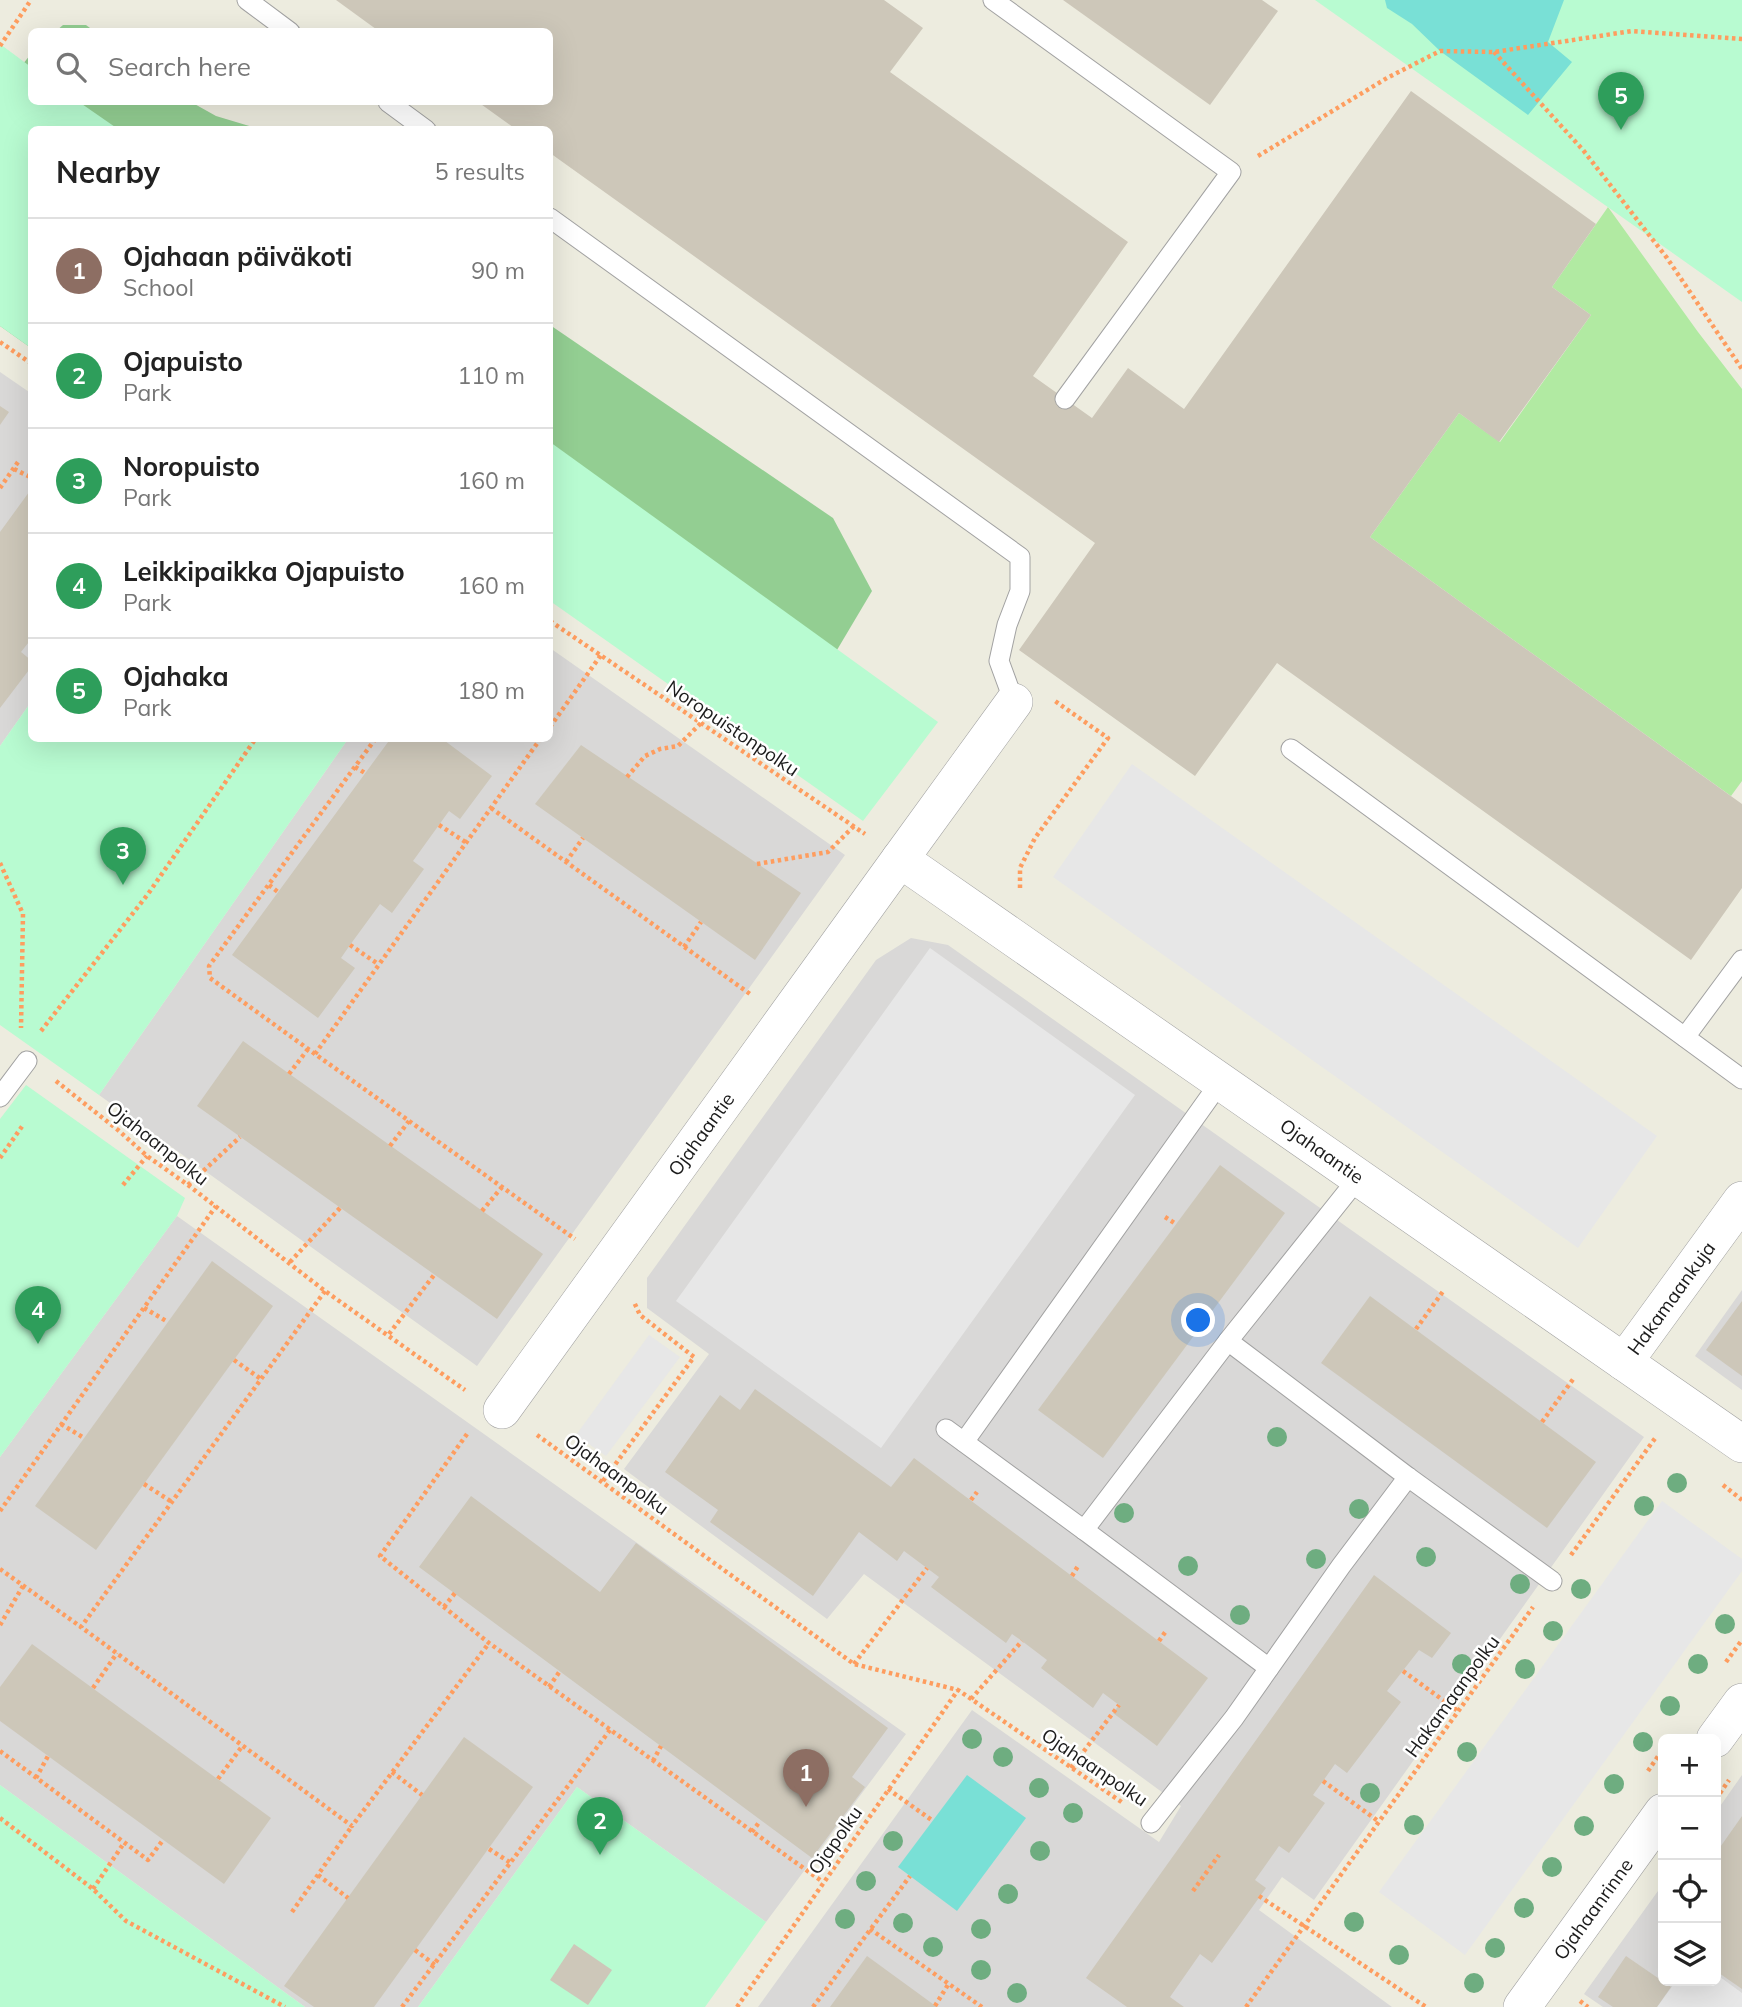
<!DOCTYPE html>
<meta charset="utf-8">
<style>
:root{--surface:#fff;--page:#f6f6f6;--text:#222;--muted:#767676;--line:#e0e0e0;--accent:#111827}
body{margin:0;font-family:Mulish,sans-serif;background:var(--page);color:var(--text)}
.controls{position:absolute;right:21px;bottom:21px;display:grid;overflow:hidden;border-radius:10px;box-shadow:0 7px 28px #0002}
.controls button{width:63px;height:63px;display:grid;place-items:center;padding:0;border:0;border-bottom:2px solid var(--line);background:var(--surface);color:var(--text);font:35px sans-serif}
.you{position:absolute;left:1199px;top:1321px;width:24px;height:24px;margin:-18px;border:5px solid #fff;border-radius:50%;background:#1a73e8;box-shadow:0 0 0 10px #1a73e833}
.badge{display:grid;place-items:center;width:46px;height:46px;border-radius:50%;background:var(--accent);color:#fff;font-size:23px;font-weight:700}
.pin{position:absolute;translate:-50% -58px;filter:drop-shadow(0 2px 4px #0008)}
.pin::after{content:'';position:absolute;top:37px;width:24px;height:21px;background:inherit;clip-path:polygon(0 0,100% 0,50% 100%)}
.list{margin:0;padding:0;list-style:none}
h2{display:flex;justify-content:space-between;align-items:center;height:91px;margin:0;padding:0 28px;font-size:30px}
h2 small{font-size:23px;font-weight:400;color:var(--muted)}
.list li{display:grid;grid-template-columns:46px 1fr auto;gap:21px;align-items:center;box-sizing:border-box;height:105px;padding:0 28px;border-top:2px solid var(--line)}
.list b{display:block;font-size:26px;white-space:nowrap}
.list p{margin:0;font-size:23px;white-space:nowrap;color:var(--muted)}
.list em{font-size:23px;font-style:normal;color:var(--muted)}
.icon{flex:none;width:38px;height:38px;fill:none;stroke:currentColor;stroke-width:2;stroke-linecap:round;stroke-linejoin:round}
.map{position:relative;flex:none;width:1742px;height:2007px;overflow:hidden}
.search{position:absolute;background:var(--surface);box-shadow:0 7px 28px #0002;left:28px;top:28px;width:525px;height:77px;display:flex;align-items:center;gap:18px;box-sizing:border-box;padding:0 24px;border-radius:10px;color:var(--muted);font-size:26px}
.panel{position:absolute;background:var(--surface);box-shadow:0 7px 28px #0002;left:28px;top:126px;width:525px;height:616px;border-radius:10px}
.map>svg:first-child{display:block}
</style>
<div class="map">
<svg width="1742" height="2007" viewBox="0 0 1742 2007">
<rect width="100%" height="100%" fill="#edecdf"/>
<g fill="#d9d8d7">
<path d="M0 372 32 394 31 702 0 746Z"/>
<path d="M550 648 845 855 477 1366 99 1095 348 739 550 738Z"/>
<path d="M911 938 948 945 1644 1437 1314 1900 1282 1877 1259 1910 1392 2007H758L972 1710 1159 1842 1181 1806 864 1574 827 1619 624 1469 709 1354 647 1308V1278L876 960Z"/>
<path d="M177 1216 906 1734 766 1922 577 1787 418 2007H305L0 1785V1457Z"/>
<path d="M1742 1290V1390L1695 1356Z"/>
<path d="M1742 1775V2007H1603L1584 1994 1663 1884V1981H1716V1812Z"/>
</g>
<path fill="#b1eaa2" d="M1608 207 1698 332 1742 389V781L1731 796 1370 537 1459 413 1500 442 1591 315 1552 287Z"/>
<g fill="#93ce92">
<path d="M63 25H86L94 31H56Z"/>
<path d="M31 54 32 102H191L216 116 259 129 32 130 31 348 0 326V92Z"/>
<path d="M550 325 833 518 872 591 837 650 550 601Z"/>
</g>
<g fill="#b8fbd1">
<path d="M1315 0H1742V302Z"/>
<path d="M0 44 31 67 32 102H79L118 129 32 130 31 348 0 326Z"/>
<path d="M550 442 938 722 863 821 550 601Z"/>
<path d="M31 702 32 738 348 739 99 1095 0 1025V746Z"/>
<path d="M26 1085 185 1198 177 1216 0 1457V1119Z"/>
<path d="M0 1785 305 2007H0Z"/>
<path d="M577 1787 766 1922 705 2007H418Z"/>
</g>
<g fill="#79e0d6">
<path d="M1385 0H1564L1548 42 1572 62 1528 115 1440 51 1412 24 1387 8Z"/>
<path d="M967 1775 1026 1818 957 1911 898 1867Z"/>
</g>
<g fill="#e7e7e7">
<path d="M1132 764 1657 1136 1578 1248 1053 877Z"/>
<path d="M930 948 1135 1095 881 1448 676 1301Z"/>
<path d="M649 1335 680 1357 606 1456 576 1435Z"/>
<path d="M1662 1501 1742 1559V1571L1465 1955 1379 1892Z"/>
<path d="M1716 1974 1742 1993V2007H1657L1676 1981H1716Z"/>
</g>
<g fill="#cdc7b9">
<path d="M336 0H884L923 28 890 72 1128 242 1033 376 1092 418 1128 368 1184 409 1411 91 1596 224 1552 287 1591 315 1499 442 1459 413 1370 537 1742 804V888L1691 960 1277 663 1195 776 1019 650 1095 543 550 153V130H517L478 102H550V32H380Z"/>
<path d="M1063 0H1262L1278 11 1210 105Z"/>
<path d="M0 406 9 412 0 425Z"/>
<path d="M32 488V638L21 652 32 661V666L0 708V532Z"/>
<path d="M391 738H441L492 776 460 819 449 811 413 861 424 869 392 913 380 904 350 945 341 958 355 968 318 1018 232 955Z"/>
<path d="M581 745 801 893 755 960 535 804Z"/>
<path d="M243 1041 543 1254 497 1319 197 1106Z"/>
<path d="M1220 1165 1285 1213 1103 1458 1038 1410Z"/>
<path d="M212 1261 273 1306 96 1550 35 1506Z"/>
<path d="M1370 1296 1596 1462 1547 1528 1321 1363Z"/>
<path d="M1742 1301V1376L1706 1350Z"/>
<path d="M755 1389 891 1487 914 1458 1208 1678 1157 1746 1113 1713 1119 1705 1103 1693 1093 1708 1041 1668 1047 1660 1022 1641 1012 1634 1006 1643 931 1587 939 1577 904 1551 897 1561 859 1532 813 1596 710 1522 718 1510 665 1472 720 1395 740 1410Z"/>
<path d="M471 1496 600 1592 636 1543 888 1728 852 1777 865 1787 812 1858 419 1567Z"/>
<path d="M1374 1575 1451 1633 1432 1658 1419 1650 1387 1691 1401 1702 1347 1773 1335 1764 1323 1781 1313 1795 1325 1803 1289 1853 1279 1846 1255 1880 1266 1888 1212 1963 1200 1954 1170 1997 1184 2007H1127L1086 1978Z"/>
<path d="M32 1644 271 1818 224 1884 0 1721V1687Z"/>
<path d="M464 1737 533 1787 374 2007H314L284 1986Z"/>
<path d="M1742 1816V1989L1716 1971V1853Z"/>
<path d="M574 1944 612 1970 588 2005 550 1980Z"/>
<path d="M867 1956 937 2007H830Z"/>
<path d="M1626 1956 1671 1987 1657 2007H1613L1598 1997Z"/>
</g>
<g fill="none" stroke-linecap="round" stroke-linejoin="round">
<defs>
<g id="service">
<path d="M247 0 290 32"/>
<path d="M993 0 1231 172 1065 399"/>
<path d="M388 102 426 130"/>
<path d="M550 218 1020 557V591L1007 625 999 661 1014 702"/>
<path d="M1291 749 1742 1079"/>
<path d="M1685 1037 1742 960"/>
<path d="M0 1097 27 1061"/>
<path d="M1228 1341 1359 1177"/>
<path d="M946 1429 1084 1530 1228 1341 1408 1477 1341 1566 1234 1718 1151 1823"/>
<path d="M964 1442 1221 1081"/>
<path d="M1408 1477 1552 1581"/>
<path d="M1084 1530 1269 1668"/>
</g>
<g id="minor">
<path d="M900 859 1014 702"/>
<path d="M1624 1362 1742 1200"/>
<path d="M502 1410 900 859 1742 1444"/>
<path d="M1715 1739 1742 1702"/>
<path d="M1522 2007 1663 1812"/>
</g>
</defs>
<use href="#service" stroke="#a2a2a2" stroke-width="21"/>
<use href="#minor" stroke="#a2a2a2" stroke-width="38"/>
<g stroke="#fe9d5f" stroke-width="4.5" stroke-dasharray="3.5 3.5" stroke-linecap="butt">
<path d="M0 46 31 0"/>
<path d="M1494 52 1583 150 1667 258 1742 369"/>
<path d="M1258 156 1387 78 1440 51 1494 52 1632 31 1742 39"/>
<path d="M0 342 32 364"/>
<path d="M14 469 32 478"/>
<path d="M0 488 18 462"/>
<path d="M550 621 865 834"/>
<path d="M550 727 601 655"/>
<path d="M541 738 315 1054 575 1239"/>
<path d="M355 767 365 773"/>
<path d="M627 777 645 756 660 749 678 746 701 723"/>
<path d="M491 808 750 994"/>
<path d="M439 825 467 843"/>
<path d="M566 862 583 838"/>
<path d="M0 863 23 914 21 1028"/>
<path d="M757 864 828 852 854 826"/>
<path d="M269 885 278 892"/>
<path d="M1020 888V868L1035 838 1108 738 1055 701"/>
<path d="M350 945 378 964"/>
<path d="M684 947 701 922"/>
<path d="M41 1031 148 894 256 738"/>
<path d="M315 1054 210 978 209 966 376 738"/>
<path d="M289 1074 308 1049"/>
<path d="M56 1081 118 1130 147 1156 188 1185 325 1291 465 1390"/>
<path d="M390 1146 409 1121"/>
<path d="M0 1158 23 1125"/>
<path d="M123 1185 147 1156"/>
<path d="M188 1185 240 1137"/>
<path d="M482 1211 502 1187"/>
<path d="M1165 1217 1176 1224"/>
<path d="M290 1262 340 1208"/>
<path d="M325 1291 81 1627 352 1826 489 1643"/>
<path d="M144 1308 168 1322"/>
<path d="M1416 1329 1444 1290"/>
<path d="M389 1334 434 1275"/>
<path d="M234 1360 261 1379"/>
<path d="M1542 1422 1574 1378"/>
<path d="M61 1424 84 1438"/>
<path d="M467 1434 380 1556 489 1643 823 1882"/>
<path d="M537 1435 854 1664 958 1690 1123 1803"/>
<path d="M603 1481 694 1357 640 1315 634 1302"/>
<path d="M144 1484 172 1502"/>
<path d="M1723 1485 1742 1500"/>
<path d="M971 1500 977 1492"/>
<path d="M0 1511 216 1206"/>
<path d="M1571 1555 1656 1437"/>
<path d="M0 1569 81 1627"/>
<path d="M1072 1576 1078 1566"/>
<path d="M444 1607 455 1593"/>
<path d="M0 1625 23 1586"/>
<path d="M1159 1641 1166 1631"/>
<path d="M1726 1662 1742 1640"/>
<path d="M854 1664 927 1568"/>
<path d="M1403 1671 1458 1711"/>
<path d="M549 1687 560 1671"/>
<path d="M93 1688 117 1653"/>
<path d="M971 1699 1022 1641"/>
<path d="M0 1751 148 1860 163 1840"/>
<path d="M653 1761 661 1746"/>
<path d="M1071 1768 1119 1705"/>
<path d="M1648 1771 1663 1749"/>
<path d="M392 1772 422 1795"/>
<path d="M36 1778 48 1756"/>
<path d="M218 1779 243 1745"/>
<path d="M1323 1781 1378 1821"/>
<path d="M888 1789 933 1821"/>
<path d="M1716 1799 1729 1780"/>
<path d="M0 1818 93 1889 126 1921 285 2007"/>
<path d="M752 1832 760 1821"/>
<path d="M489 1849 511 1863"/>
<path d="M318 1875 348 1898"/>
<path d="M93 1889 124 1843"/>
<path d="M1193 1891 1219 1855"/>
<path d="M1259 1896 1426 2007"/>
<path d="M292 1912 352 1826"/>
<path d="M870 1929 982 2007"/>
<path d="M415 1950 435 1965"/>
<path d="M1580 2001 1588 2007"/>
<path d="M935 2006 949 1983"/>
<path d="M402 2007 610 1730"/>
<path d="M737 2007 958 1690"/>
<path d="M813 2007 910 1876"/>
<path d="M1246 2007 1533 1607"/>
</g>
<use href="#service" stroke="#fff" stroke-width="19"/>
<use href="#minor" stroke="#fff" stroke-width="37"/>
</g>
<g fill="#6ead80">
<circle cx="1277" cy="1437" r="10"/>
<circle cx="1677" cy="1483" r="10"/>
<circle cx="1644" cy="1506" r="10"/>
<circle cx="1359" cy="1509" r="10"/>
<circle cx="1124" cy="1513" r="10"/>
<circle cx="1426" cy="1557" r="10"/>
<circle cx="1316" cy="1559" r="10"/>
<circle cx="1188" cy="1566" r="10"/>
<circle cx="1520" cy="1584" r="10"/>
<circle cx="1581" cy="1589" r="10"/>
<circle cx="1240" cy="1615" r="10"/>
<circle cx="1725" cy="1624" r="10"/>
<circle cx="1553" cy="1631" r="10"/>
<circle cx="1462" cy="1664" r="10"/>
<circle cx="1698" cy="1664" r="10"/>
<circle cx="1525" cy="1669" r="10"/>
<circle cx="1670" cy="1706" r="10"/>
<circle cx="972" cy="1739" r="10"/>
<circle cx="1643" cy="1742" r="10"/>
<circle cx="1467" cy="1752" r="10"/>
<circle cx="1003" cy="1757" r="10"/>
<circle cx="1614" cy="1784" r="10"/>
<circle cx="1039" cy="1788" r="10"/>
<circle cx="1370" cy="1793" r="10"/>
<circle cx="1073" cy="1813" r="10"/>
<circle cx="1414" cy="1825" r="10"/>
<circle cx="1584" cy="1826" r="10"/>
<circle cx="893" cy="1841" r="10"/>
<circle cx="1040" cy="1851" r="10"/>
<circle cx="1552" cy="1867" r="10"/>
<circle cx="866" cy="1881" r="10"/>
<circle cx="1008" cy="1894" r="10"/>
<circle cx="1524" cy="1908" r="10"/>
<circle cx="845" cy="1919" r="10"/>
<circle cx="1354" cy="1922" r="10"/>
<circle cx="903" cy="1923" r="10"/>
<circle cx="981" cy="1929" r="10"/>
<circle cx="933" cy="1947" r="10"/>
<circle cx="1495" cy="1948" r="10"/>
<circle cx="1399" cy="1955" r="10"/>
<circle cx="981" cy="1970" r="10"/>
<circle cx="1474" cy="1983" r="10"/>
<circle cx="1017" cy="1993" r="10"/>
</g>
<g text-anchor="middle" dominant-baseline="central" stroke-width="5" stroke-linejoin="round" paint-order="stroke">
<g font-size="19" fill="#1b1b1b" stroke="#fff">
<text transform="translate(733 728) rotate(34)">Noropuistonpolku</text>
<text transform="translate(701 1134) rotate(-54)">Ojahaantie</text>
<text transform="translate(158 1143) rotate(38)">Ojahaanpolku</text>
<text transform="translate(1322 1151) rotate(35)">Ojahaantie</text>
<text transform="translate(1671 1298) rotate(-54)">Hakamaankuja</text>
<text transform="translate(617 1474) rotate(36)">Ojahaanpolku</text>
<text transform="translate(1452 1696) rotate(-54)">Hakamaanpolku</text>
<text transform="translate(1095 1767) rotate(34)">Ojahaanpolku</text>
<text transform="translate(835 1840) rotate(-55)">Ojapolku</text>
<text transform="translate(1593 1909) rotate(-54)">Ojahaanrinne</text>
</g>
</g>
</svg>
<div class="controls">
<button>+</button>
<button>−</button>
<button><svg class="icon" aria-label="locate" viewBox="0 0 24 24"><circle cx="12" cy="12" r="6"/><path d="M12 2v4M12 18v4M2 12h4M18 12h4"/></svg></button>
<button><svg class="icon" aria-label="layers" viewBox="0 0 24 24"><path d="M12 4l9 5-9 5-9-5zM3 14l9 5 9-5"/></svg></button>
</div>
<div class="you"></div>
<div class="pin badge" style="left:806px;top:1807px;background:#8d6e63">1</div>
<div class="pin badge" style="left:600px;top:1855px;background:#2e9e5b">2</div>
<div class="pin badge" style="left:123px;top:885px;background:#2e9e5b">3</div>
<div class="pin badge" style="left:38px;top:1344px;background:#2e9e5b">4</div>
<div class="pin badge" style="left:1621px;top:130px;background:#2e9e5b">5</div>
<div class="search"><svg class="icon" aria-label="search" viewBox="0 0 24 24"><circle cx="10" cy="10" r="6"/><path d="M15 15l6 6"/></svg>Search here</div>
<section class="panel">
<h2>Nearby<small>5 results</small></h2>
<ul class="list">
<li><span class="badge" style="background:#8d6e63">1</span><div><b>Ojahaan päiväkoti</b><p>School</p></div><em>90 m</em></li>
<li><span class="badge" style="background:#2e9e5b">2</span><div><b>Ojapuisto</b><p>Park</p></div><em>110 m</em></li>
<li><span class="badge" style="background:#2e9e5b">3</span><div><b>Noropuisto</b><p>Park</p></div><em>160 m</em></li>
<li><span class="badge" style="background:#2e9e5b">4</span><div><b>Leikkipaikka Ojapuisto</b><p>Park</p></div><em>160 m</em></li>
<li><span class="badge" style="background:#2e9e5b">5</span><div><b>Ojahaka</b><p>Park</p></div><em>180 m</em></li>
</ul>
</section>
</div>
